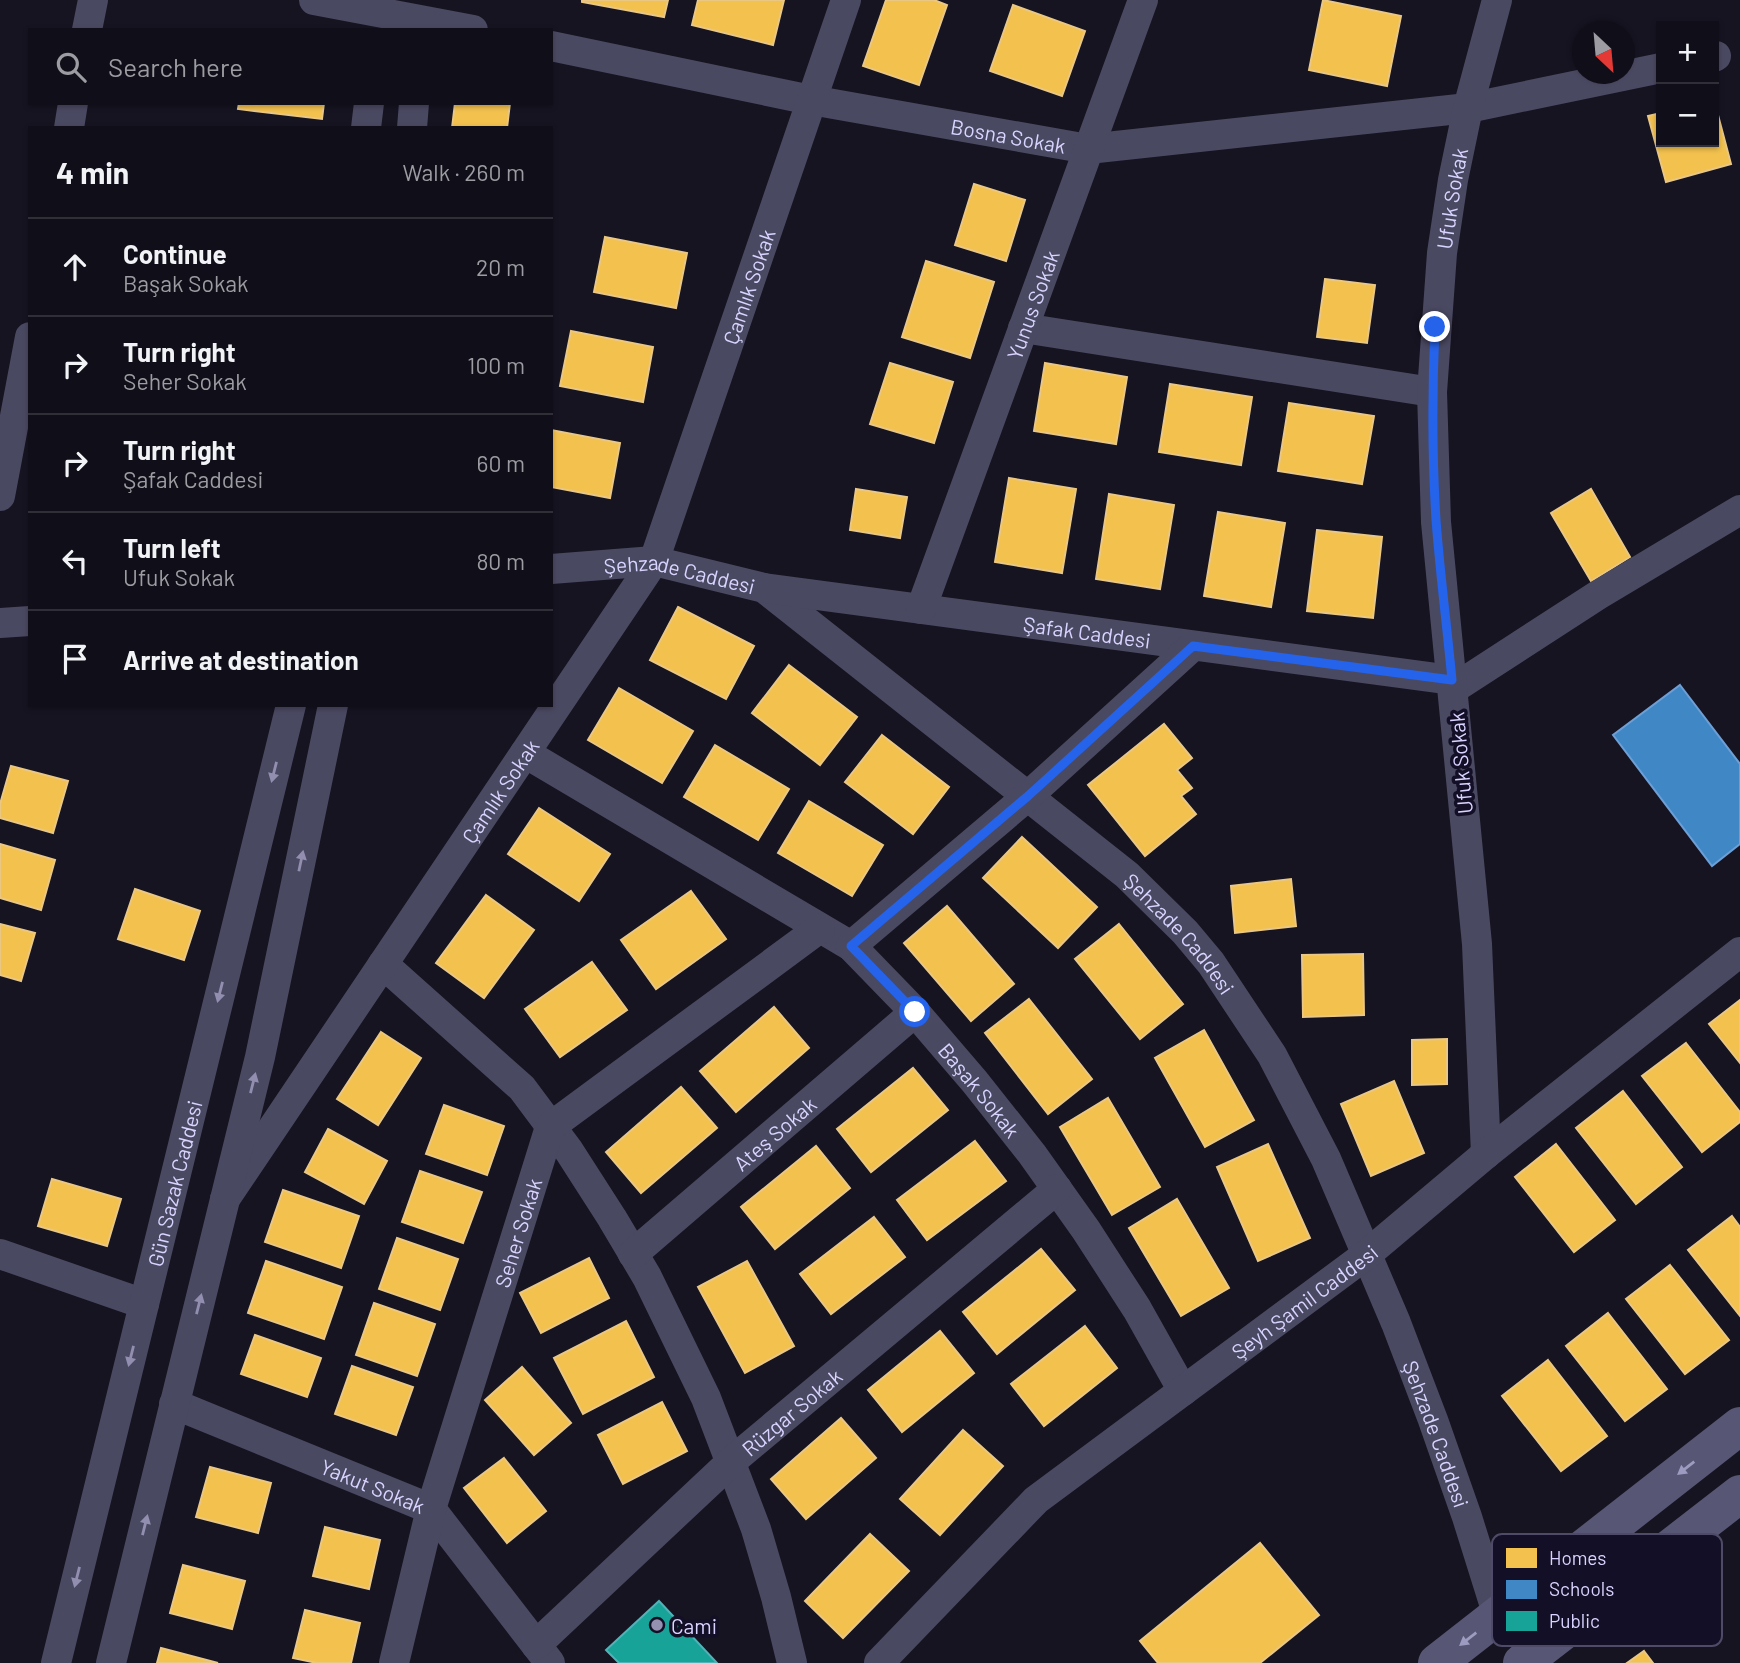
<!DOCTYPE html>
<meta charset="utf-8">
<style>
:root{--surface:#100f19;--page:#191822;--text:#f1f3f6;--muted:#9c9ca2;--line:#302f38}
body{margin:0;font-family:Barlow,sans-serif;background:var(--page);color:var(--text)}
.controls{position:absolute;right:21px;top:21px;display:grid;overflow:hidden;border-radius:0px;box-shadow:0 2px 5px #0004}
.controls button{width:63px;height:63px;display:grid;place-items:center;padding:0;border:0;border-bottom:2px solid var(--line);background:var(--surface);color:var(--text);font:35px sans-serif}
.compass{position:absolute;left:1572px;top:21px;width:63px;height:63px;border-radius:50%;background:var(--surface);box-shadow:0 2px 5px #0004;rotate:154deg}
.stop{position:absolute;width:21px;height:21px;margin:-16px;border:5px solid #2563eb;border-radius:50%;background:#fff}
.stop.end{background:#2563eb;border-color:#fff;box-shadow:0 2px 7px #0008}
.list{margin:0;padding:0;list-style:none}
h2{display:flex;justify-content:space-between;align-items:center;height:91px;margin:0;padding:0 28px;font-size:30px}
h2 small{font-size:23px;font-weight:400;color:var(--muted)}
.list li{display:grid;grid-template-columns:46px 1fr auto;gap:21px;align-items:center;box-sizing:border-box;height:98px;padding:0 28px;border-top:2px solid var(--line)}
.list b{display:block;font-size:26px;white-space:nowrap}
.list p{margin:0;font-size:23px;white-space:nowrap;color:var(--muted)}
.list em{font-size:23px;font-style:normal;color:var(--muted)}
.icon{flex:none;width:38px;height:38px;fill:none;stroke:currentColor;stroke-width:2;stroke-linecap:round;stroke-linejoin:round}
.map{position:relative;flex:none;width:1740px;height:1663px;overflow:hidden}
.search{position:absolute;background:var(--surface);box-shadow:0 2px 5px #0004;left:28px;top:28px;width:525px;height:77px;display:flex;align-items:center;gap:18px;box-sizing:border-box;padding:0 24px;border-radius:0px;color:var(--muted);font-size:26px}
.panel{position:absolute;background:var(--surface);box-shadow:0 2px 5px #0004;left:28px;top:126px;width:525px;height:581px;border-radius:0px}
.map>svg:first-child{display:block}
</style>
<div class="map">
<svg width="1740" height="1663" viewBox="0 0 1740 1663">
<rect width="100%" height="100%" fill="#161421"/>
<g fill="#f2c14e" stroke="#eac783" stroke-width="2">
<path d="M582 0H668L664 17 582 2Z"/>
<path d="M698 0H784L773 45 692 25Z"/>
<path d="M886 0H934L947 5 919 85 863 66Z"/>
<path d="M1323 0 1401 16 1387 86 1309 70Z"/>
<path d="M1013 5 1085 31 1062 96 990 71Z"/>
<path d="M1714 100 1731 164 1666 182 1648 116 1661 113V142H1714Z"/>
<path d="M239 103H324L322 119 238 109Z"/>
<path d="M455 103H510L507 128H452Z"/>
<path d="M974 184 1025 200 1006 261 955 245Z"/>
<path d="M605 237 687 253 676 308 594 292Z"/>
<path d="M926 261 994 282 970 358 902 337Z"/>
<path d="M1325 279 1375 285 1367 343 1317 337Z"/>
<path d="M571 331 653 347 643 402 560 386Z"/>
<path d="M890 363 953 382 934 443 870 424Z"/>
<path d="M1045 363 1127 377 1116 444 1034 431Z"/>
<path d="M1170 384 1252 397 1241 465 1159 452Z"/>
<path d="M1289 403 1374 416 1362 484 1278 471Z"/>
<path d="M551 430 620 443 610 498 551 487Z"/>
<path d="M1009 478 1076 489 1062 573 995 562Z"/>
<path d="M856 489 907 497 900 538 850 530Z"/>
<path d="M1591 489 1630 557 1591 581 1551 513Z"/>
<path d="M1109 494 1174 505 1160 589 1096 579Z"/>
<path d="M1218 512 1285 523 1271 607 1204 596Z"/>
<path d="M1317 530 1382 537 1373 618 1307 611Z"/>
<path d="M678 607 754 646 726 699 650 660Z"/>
<path d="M789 665 857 717 820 765 752 713Z"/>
<path d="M619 688 693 731 662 783 588 740Z"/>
<path d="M1164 724 1192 758 1177 770 1192 788 1181 796 1196 814 1145 856 1088 785Z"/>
<path d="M882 735 949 787 913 834 845 782Z"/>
<path d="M715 745 789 789 758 840 684 797Z"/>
<path d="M11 766 68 781 53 833 0 818V804Z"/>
<path d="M809 801 883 845 852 896 778 853Z"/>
<path d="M539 808 610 854 579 901 508 854Z"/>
<path d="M1022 837 1097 907 1058 948 983 878Z"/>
<path d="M0 844 55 860 41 910 0 898Z"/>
<path d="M1291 879 1296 926 1235 933 1231 886Z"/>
<path d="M135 889 200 911 184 960 118 939Z"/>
<path d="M691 891 726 939 656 989 621 940Z"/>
<path d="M486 895 534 930 484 998 436 963Z"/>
<path d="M947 906 1014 984 971 1021 904 943Z"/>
<path d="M0 924 35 933 21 981 0 975Z"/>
<path d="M1119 924 1183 1004 1140 1039 1075 959Z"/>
<path d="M1363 954 1364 1015 1303 1017 1302 955Z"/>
<path d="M592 962 627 1010 560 1057 525 1009Z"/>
<path d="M1029 999 1092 1079 1048 1114 985 1033Z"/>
<path d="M1740 1000V1063L1709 1024Z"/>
<path d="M774 1007 809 1048 736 1112 700 1071Z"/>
<path d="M1204 1030 1254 1120 1205 1147 1155 1058Z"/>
<path d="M381 1032 421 1058 378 1125 337 1099Z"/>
<path d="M1447 1039V1084L1412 1085V1040Z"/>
<path d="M1686 1043 1740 1112V1122L1702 1152 1642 1076Z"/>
<path d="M913 1068 948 1110 871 1172 837 1129Z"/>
<path d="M1394 1081 1424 1153 1371 1176 1341 1104Z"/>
<path d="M681 1087 717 1128 641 1193 606 1152Z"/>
<path d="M1623 1091 1682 1167 1636 1204 1576 1128Z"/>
<path d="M1108 1098 1160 1187 1112 1215 1060 1127Z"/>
<path d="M444 1105 504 1126 487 1175 426 1154Z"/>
<path d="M328 1129 387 1161 364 1204 305 1172Z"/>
<path d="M975 1141 1006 1181 927 1240 897 1200Z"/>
<path d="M1268 1144 1310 1238 1258 1261 1217 1167Z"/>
<path d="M1556 1144 1615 1220 1574 1252 1515 1177Z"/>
<path d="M816 1146 850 1188 775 1249 741 1207Z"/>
<path d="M420 1171 482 1192 463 1243 402 1222Z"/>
<path d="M52 1179 121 1199 107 1246 38 1226Z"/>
<path d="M283 1190 359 1216 341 1268 265 1242Z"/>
<path d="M1177 1199 1229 1288 1181 1316 1129 1228Z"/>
<path d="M1732 1216 1740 1227V1316L1688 1250Z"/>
<path d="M874 1217 905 1257 831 1314 800 1274Z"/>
<path d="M397 1238 458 1259 440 1310 379 1289Z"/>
<path d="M1041 1249 1075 1290 997 1354 963 1312Z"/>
<path d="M589 1258 609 1298 541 1333 520 1293Z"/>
<path d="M266 1261 342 1287 324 1339 248 1313Z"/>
<path d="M747 1261 794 1346 745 1373 698 1287Z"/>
<path d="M1670 1265 1729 1340 1685 1374 1626 1299Z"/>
<path d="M374 1303 435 1324 417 1376 356 1355Z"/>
<path d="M1608 1313 1667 1389 1625 1421 1566 1346Z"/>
<path d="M626 1321 654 1377 583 1414 554 1358Z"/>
<path d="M1085 1326 1117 1368 1044 1426 1011 1384Z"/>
<path d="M940 1331 974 1373 902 1432 868 1390Z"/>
<path d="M255 1335 321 1358 307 1397 241 1374Z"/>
<path d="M1548 1360 1607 1436 1561 1471 1502 1396Z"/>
<path d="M352 1366 413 1387 396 1435 335 1414Z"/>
<path d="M522 1367 571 1423 534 1455 485 1400Z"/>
<path d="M662 1402 687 1451 623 1484 598 1435Z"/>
<path d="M841 1418 876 1458 806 1519 771 1479Z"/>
<path d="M963 1430 1003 1466 940 1535 900 1499Z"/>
<path d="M504 1458 546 1511 507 1543 464 1488Z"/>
<path d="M210 1467 271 1483 258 1533 196 1517Z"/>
<path d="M325 1527 380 1540 369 1589 313 1576Z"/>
<path d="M870 1534 909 1571 843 1638 805 1601Z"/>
<path d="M1260 1543 1319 1615 1260 1663H1158L1140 1641Z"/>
<path d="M183 1565 245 1581 232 1629 170 1613Z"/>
<path d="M305 1610 360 1623 351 1663H317L293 1658Z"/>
<path d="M161 1648 218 1663H157Z"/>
<path d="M1644 1651 1653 1663H1627Z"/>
</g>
<path fill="#3f88c5" stroke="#6d9fd6" stroke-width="2" d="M1680 685 1740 764V844L1712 866 1613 735Z"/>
<path fill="#17a398" stroke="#51b2b7" stroke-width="2" d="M659 1601 717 1663H619L606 1650Z"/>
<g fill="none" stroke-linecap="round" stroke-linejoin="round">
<g stroke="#4a4962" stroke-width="30">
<path d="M314 0 473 30"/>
<path d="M87 30 93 0"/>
<path id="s1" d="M551 46 811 100 1088 149 1468 108 1661 68"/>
<path d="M1714 57 1716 56"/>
<path d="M69 128 73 103"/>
<path d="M366 128 369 103"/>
<path d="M412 128 414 103"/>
<path d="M1023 328 1432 392"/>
<path d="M0 496 30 337"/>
<path id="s2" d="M551 569 654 561 764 588 1127 875 1185 932 1211 963 1272 1055 1326 1159 1396 1323 1433 1420 1467 1517 1498 1616"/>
<path id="s3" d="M764 588 1452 680"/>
<path id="s4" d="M921 609 1143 0"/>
<path d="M0 623 30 621"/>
<path d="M1453 689 1598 595 1740 510"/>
<path id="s5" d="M525 753 851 946 915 1012 975 1082 1032 1154 1086 1230 1137 1309 1183 1391"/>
<path d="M851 946 1028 796 1193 646"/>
<path d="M383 964 522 1088 569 1151 612 1218 647 1277 706 1398 756 1529 776 1597 792 1663"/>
<path id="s6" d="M1486 1154 1477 944 1436 522 1432 392 1442 253 1453 180 1468 108 1497 0"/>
<path id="s7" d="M225 1199 654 561 846 0"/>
<path d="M0 1254 144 1304"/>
<path id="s8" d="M633 1254 915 1012"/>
<path id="s9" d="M174 1404 431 1509 550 1663"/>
<path id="s10" d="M536 1645 732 1461 1057 1189"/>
<path id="s11" d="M56 1663 291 705"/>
<path d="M111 1663 260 1057 333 705"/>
<path id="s12" d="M394 1663 431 1509 550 1127 820 928"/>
<path id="s13" d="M879 1663 1036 1500 1366 1255 1486 1154 1740 952"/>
</g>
<g stroke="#575674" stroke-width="38">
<path d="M1437 1663 1740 1426"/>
<path d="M1522 1663 1740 1494"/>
</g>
</g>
<defs><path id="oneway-solid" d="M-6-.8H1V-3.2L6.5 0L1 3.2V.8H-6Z" transform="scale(1.75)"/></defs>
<g fill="#928eb0">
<use href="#oneway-solid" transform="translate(274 772) rotate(104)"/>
<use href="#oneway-solid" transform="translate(301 861) rotate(-78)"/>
<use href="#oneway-solid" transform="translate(220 992) rotate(104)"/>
<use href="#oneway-solid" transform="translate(253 1083) rotate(-76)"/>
<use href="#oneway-solid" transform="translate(199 1304) rotate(-76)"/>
<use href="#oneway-solid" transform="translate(131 1356) rotate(104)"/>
<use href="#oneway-solid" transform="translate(145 1525) rotate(-76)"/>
<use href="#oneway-solid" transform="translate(77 1577) rotate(104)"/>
</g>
<g fill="#9e9bc0">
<use href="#oneway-solid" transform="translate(1686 1468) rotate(142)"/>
<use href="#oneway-solid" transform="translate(1468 1639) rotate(142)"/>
</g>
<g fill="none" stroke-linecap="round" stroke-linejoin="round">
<path stroke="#2563eb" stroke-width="9" d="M915 1012 851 946 1028 796 1193 646 1452 680C1447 627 1440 573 1436 520 1432 456 1432 392 1435 327"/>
</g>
<circle fill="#9591b1" stroke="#130f26" stroke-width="2.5" cx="657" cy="1625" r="7"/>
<g text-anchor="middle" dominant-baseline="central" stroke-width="7" stroke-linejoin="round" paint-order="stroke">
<g font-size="21" fill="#d9d4ff" stroke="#130f26">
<text stroke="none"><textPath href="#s1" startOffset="466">Bosna Sokak</textPath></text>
<text stroke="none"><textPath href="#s6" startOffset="959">Ufuk Sokak</textPath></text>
<text stroke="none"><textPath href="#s7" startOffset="1059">Çamlık Sokak</textPath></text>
<text stroke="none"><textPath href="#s4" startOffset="324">Yunus Sokak</textPath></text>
<text stroke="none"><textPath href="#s2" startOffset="130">Şehzade Caddesi</textPath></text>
<text stroke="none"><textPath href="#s3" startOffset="326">Şafak Caddesi</textPath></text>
<text transform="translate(1460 763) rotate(-95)">Ufuk Sokak</text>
<text stroke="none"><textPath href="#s7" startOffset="492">Çamlık Sokak</textPath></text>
<text stroke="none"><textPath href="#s2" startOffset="758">Şehzade Caddesi</textPath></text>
<text stroke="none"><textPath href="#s5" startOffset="572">Başak Sokak</textPath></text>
<text stroke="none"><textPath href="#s8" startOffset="186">Ateş Sokak</textPath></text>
<text stroke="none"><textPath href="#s11" startOffset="494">Gün Sazak Caddesi</textPath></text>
<text stroke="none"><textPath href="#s12" startOffset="448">Seher Sokak</textPath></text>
<text stroke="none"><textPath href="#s13" startOffset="560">Şeyh Şamil Caddesi</textPath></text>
<text stroke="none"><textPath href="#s10" startOffset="346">Rüzgar Sokak</textPath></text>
<text stroke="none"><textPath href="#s2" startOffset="1325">Şehzade Caddesi</textPath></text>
<text stroke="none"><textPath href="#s9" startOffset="215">Yakut Sokak</textPath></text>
</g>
<g font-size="21" fill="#d9d4ff" stroke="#130f26" text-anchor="start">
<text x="671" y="1625">Cami</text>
</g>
</g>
<rect x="1492" y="1534" width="230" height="112" rx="10" fill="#130f26" stroke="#4e4a67" stroke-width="2"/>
<rect x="1506" y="1548" width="31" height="20" fill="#f2c14e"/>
<rect x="1506" y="1580" width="31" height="19" fill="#3f88c5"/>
<rect x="1506" y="1611" width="31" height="20" fill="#17a398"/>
<g font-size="19" fill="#d9d4ff">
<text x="1549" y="1565">Homes</text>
<text x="1549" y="1596">Schools</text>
<text x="1549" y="1628">Public</text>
</g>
</svg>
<div class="controls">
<button>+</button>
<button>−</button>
</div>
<svg class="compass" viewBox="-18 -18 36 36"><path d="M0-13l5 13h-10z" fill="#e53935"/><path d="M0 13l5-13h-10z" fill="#9c9ca2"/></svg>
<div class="stop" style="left:915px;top:1012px"></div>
<div class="stop end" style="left:1435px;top:327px"></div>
<div class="search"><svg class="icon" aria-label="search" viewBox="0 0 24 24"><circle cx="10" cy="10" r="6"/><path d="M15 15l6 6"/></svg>Search here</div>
<section class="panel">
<h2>4 min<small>Walk · 260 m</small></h2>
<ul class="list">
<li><svg class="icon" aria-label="ahead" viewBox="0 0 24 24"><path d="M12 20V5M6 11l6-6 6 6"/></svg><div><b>Continue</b><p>Başak Sokak</p></div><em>20 m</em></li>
<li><svg class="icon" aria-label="right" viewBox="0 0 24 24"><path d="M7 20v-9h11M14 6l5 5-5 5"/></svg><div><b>Turn right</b><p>Seher Sokak</p></div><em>100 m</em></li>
<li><svg class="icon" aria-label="right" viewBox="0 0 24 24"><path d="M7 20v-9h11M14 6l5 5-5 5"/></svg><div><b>Turn right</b><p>Şafak Caddesi</p></div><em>60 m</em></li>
<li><svg class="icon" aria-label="left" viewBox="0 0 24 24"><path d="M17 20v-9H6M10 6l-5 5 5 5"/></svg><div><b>Turn left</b><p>Ufuk Sokak</p></div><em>80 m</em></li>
<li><svg class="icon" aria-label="arrive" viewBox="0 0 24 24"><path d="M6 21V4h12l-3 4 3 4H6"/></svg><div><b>Arrive at destination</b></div></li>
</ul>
</section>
</div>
